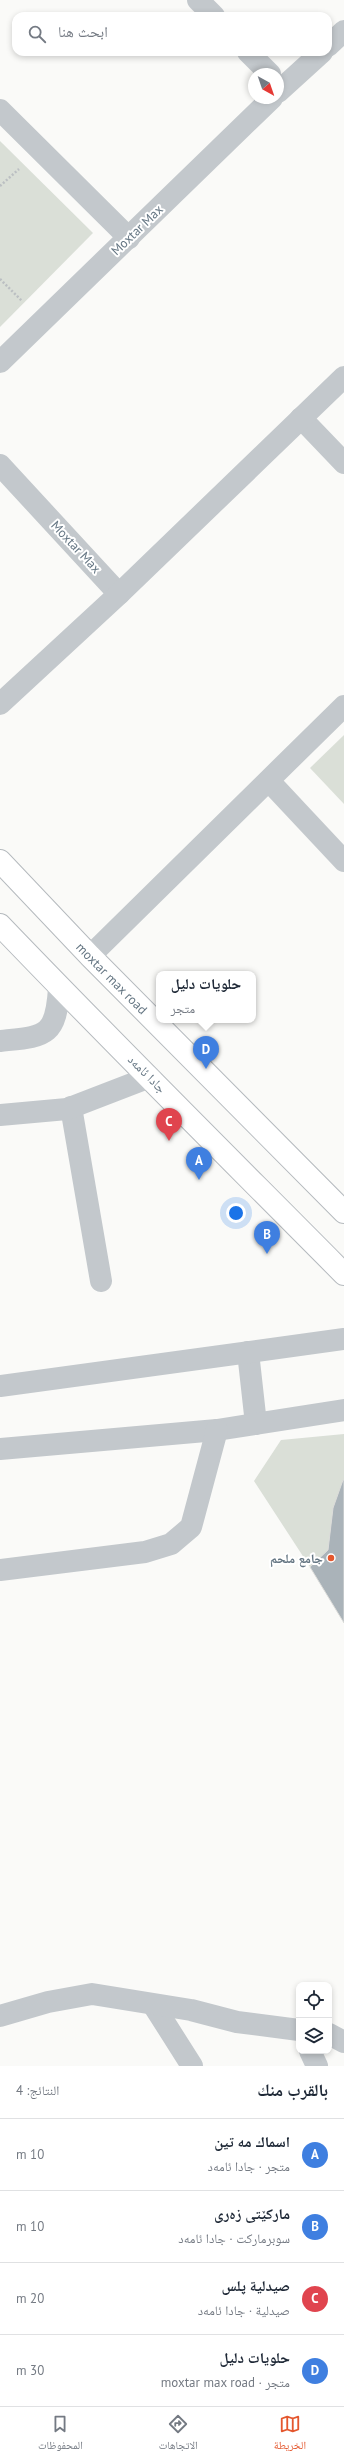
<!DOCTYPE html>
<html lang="ar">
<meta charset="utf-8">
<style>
:root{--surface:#fff;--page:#f6f6f7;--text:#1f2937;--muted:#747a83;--line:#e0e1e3;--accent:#e4572e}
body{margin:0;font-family:"PT Sans","Noto Naskh Arabic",sans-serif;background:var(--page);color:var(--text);direction:rtl}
.controls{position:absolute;right:12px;bottom:12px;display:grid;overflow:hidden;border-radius:8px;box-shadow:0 2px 6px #0003}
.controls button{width:36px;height:36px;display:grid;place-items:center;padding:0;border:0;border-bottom:1px solid var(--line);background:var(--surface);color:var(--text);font:20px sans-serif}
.compass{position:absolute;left:248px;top:68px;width:36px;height:36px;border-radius:50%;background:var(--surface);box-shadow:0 2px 6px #0003;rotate:140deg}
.you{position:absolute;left:236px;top:1213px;width:14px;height:14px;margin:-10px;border:3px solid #fff;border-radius:50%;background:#1a73e8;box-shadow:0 0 0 6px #1a73e833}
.badge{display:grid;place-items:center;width:26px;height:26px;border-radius:50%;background:var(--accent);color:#fff;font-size:13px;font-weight:700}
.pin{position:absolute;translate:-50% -33px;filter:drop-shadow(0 1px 2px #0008)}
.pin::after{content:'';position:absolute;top:21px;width:14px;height:12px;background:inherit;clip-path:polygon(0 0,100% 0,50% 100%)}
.popup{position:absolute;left:156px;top:971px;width:100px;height:52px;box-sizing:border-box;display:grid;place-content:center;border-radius:8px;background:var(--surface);filter:drop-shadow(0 1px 3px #0005);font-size:13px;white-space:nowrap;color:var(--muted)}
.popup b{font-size:15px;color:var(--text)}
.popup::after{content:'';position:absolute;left:50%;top:100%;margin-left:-8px;border:8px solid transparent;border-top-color:var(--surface)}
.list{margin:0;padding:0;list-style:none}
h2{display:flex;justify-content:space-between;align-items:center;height:52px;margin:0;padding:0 16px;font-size:17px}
h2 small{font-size:13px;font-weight:400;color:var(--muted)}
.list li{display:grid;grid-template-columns:26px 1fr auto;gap:12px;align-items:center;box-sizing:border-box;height:72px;padding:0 16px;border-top:1px solid var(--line)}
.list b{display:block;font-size:15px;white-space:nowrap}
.list p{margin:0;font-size:13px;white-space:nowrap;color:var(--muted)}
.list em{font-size:13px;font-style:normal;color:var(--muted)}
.icon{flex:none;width:22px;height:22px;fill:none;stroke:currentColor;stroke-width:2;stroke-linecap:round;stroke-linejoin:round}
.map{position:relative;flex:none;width:344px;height:2066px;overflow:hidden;direction:ltr}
.search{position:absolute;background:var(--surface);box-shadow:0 2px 6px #0003;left:12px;right:12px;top:12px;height:44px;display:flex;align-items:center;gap:10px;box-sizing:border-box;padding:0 14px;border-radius:12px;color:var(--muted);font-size:15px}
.sheet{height:340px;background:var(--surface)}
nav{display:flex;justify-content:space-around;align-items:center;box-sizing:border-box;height:56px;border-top:1px solid var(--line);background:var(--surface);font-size:11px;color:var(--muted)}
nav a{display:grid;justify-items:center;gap:2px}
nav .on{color:var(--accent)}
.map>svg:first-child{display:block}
</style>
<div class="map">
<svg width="344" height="2066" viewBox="0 0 344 2066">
<rect width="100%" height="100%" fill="#fafaf8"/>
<g fill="#dadfd7">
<path d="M0 141 93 233 0 327Z"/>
<path d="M344 735V804L310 768Z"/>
<path d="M344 1434V1480L333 1508 328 1550 310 1567 254 1481 281 1440Z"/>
</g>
<path fill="#aab3b9" stroke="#dcdcda" d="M343 1480H344V1623L310 1567 328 1550 333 1508Z"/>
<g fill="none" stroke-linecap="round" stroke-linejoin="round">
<defs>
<g id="major">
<path id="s1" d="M0 861 90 956 344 1212"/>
<path d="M0 925C113 1043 229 1158 344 1274"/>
</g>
</defs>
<use href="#major" stroke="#b5babe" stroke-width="24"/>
<g stroke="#bbbfc2" stroke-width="2.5" stroke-dasharray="2 2" stroke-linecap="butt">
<path d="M0 186 19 169"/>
<path d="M0 279 22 301"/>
</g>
<g stroke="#c3c8cc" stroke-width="22">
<path d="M198 0 214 16"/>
<path d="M328 46 344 31"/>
<path d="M248 52 270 74"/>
<path d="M278 92 322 52"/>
<path d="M0 110 129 238"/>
<path d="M0 362 272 98"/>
<path d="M301 418 344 463"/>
<path d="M0 465 119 594"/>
<path d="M0 704 119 594 344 377"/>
<path d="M269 781 344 861"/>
<path d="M90 956 344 706"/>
<path d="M0 1041C45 1036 56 1038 59 988"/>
<path d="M71 1107 101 1281"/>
<path d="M0 1115 67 1109 150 1077"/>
<path d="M248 1352 256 1424"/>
<path d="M0 1386 344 1339"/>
<path d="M0 1449 217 1430 344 1410"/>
<path d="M0 1570 145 1552 171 1544 191 1527 217 1430"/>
<path d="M154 2006 192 2066"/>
<path d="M0 2016 48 2002 92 1994 191 2010 237 2022 299 2030"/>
<path d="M329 2034 344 2042"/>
<path d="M310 2051 317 2066"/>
</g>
<use href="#major" stroke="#fff" stroke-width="22"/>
</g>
<circle fill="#e4572e" stroke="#fff" stroke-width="1.5" cx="331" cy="1558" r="4"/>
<g text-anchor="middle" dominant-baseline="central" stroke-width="4" stroke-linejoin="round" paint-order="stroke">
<g font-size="13" fill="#657683" stroke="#fff">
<text transform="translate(137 230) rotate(-44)">Moxtar Max</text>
<text transform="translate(76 547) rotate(47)">Moxtar Max</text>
<text stroke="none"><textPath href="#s1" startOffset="162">moxtar max road</textPath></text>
<text transform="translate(147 1074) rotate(45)">جادا ئامەد</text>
</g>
<g font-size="13" font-weight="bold" fill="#657683" stroke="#fff" text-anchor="end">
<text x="323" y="1558">جامع ملحم</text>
</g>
</g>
</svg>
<div class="controls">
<button><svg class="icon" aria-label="locate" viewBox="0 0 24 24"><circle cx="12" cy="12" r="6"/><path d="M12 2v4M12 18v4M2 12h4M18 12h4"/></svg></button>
<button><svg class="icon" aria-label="layers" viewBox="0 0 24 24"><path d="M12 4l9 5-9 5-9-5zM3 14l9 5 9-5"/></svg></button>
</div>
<svg class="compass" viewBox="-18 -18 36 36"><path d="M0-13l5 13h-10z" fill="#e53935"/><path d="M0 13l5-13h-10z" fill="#747a83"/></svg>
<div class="you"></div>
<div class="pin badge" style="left:199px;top:1180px;background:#3f7fe0">A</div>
<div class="pin badge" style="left:267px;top:1254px;background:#3f7fe0">B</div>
<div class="pin badge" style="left:169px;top:1141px;background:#e0444e">C</div>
<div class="pin badge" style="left:206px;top:1069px;background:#3f7fe0">D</div>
<div class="popup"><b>حلويات دليل</b>متجر</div>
<div class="search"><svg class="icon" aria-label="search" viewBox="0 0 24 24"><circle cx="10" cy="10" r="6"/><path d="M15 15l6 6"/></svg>ابحث هنا</div>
</div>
<section class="sheet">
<h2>بالقرب منك<small>النتائج: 4</small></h2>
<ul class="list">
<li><span class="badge" style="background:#3f7fe0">A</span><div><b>اسماك مه تين</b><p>متجر · جادا ئامەد</p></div><em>10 m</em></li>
<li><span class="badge" style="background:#3f7fe0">B</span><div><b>مارکێتی زەری</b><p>سوبرماركت · جادا ئامەد</p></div><em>10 m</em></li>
<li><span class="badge" style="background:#e0444e">C</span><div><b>صيدلية پلس</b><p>صيدلية · جادا ئامەد</p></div><em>20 m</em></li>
<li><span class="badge" style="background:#3f7fe0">D</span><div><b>حلويات دليل</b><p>متجر · moxtar max road</p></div><em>30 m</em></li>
</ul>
</section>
<nav>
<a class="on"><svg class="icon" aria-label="map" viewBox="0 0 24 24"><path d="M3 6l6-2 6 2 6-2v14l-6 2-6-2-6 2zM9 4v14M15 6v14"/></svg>الخريطة</a>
<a><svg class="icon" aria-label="directions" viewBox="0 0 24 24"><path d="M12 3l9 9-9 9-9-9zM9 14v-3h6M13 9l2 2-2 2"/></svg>الاتجاهات</a>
<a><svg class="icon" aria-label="saved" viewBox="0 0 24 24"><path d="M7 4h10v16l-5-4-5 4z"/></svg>المحفوظات</a>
</nav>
